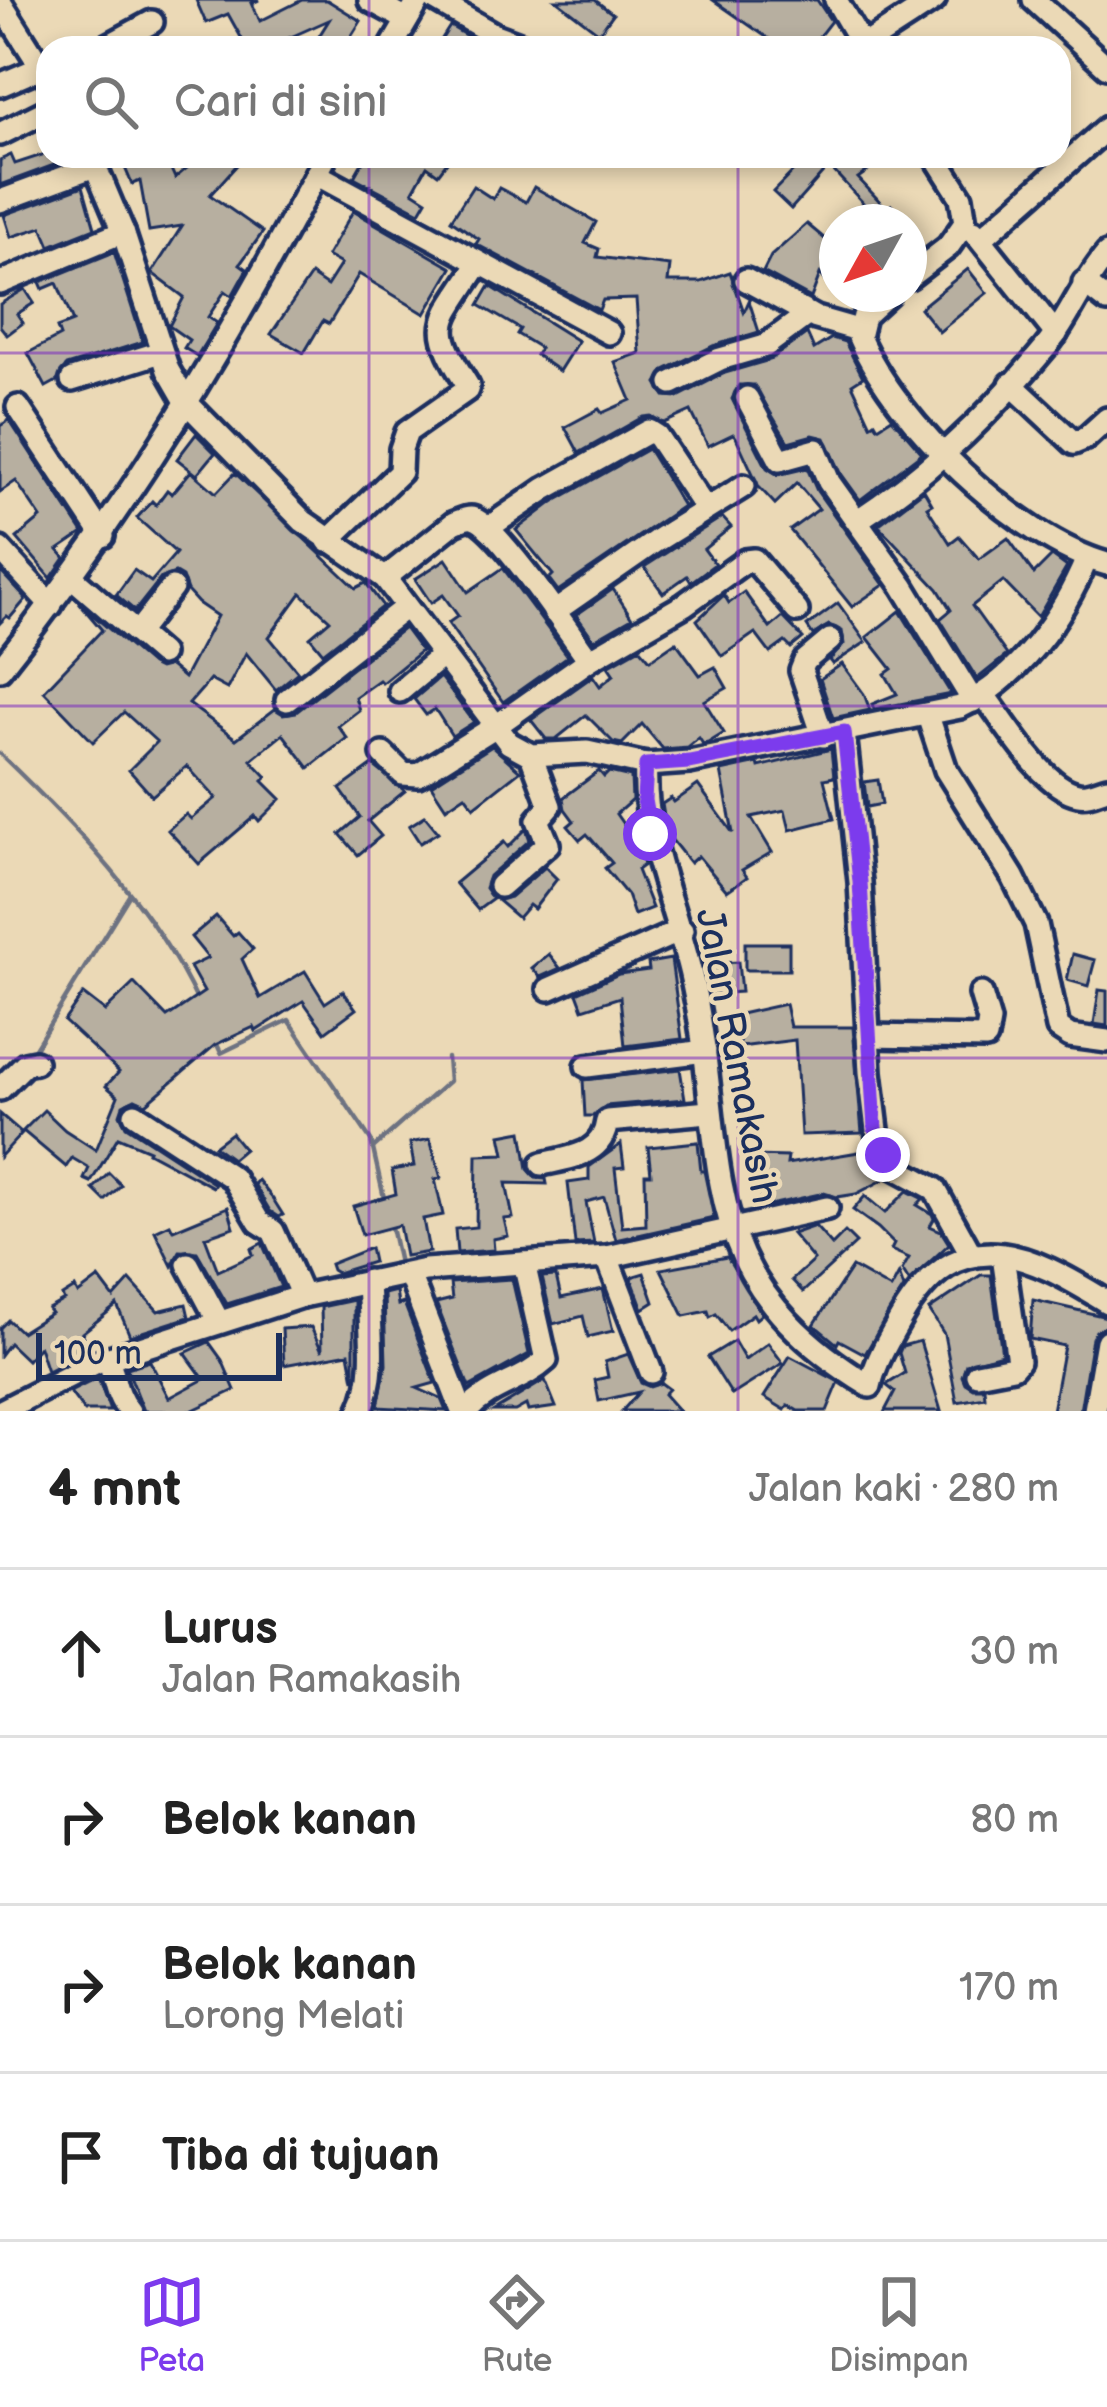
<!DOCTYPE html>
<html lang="id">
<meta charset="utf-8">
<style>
:root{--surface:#fff;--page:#f2f2f2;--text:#222;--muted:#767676;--line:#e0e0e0;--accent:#7c3aed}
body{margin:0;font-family:"Balsamiq Sans",sans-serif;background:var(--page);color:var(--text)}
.compass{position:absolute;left:819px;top:204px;width:108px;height:108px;border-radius:50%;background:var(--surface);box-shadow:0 6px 18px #0003;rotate:230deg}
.scale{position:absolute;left:36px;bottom:30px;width:246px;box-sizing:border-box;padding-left:12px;border:6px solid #1b2f5e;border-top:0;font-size:33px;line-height:42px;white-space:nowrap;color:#1b2f5e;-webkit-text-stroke:9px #ebd9b6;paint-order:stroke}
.stop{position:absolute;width:36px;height:36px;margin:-27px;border:9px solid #7c3aed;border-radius:50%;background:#fff}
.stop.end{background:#7c3aed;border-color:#fff;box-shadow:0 3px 12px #0008}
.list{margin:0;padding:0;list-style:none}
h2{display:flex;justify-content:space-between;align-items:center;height:156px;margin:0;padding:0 48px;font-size:51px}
h2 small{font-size:39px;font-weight:400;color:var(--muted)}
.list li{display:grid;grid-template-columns:78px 1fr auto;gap:36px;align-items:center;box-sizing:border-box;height:168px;padding:0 48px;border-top:3px solid var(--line)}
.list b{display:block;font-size:45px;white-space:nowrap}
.list p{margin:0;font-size:39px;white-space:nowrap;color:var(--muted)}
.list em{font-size:39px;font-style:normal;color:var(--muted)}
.icon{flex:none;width:66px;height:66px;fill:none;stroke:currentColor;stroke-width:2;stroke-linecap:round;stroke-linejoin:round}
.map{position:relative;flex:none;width:1107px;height:1411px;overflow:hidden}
.search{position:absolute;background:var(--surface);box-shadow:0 6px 18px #0003;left:36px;right:36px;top:36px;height:132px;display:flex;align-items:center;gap:30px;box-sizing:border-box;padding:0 42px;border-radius:36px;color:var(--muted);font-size:45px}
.sheet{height:828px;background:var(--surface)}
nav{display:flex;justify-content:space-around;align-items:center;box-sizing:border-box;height:168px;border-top:3px solid var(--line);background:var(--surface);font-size:33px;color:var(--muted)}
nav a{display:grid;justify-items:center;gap:6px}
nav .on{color:var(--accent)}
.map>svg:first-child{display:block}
</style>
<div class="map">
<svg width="1107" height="1411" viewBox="0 0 1107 1411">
<rect width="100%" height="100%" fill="#ebd9b6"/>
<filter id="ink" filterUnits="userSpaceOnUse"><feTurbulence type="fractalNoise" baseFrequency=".00833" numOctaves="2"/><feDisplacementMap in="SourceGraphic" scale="24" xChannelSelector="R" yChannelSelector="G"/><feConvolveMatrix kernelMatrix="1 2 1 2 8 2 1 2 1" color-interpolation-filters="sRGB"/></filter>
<g filter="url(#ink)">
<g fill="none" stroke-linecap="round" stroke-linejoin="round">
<g stroke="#6d7281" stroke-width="4.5">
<path d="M0 754C76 827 153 906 198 1002"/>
<path d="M215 1040 221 1053 289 1020 371 1140 384 1198"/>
<path d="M32 1053 130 894"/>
<path d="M373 1148 449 1081 447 1058"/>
<path d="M391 1227 400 1268"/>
</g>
</g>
<g fill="#b7afa0" stroke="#1b2f5e" stroke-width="3">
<path d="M196 0H259L252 3 260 21 302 0H327L361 21 344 48H321L314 44 329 20 266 48H247L228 14 206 23Z"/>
<path d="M556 0H595L613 14 599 33Z"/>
<path d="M713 0H817L831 21 810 48H782Z"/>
<path d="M450 26 487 48H488H436Z"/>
<path d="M48 153V156H64L65 161 0 185V160L11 155 15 164Z"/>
<path d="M120 156H165L175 178 201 156H245L210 195 263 232 240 264 247 269 232 296 225 291 208 317 217 323 197 356 184 348 189 340 169 326 184 297 152 273 182 226 149 231 140 181 132 184Z"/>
<path d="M366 156H438L447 162 438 174 427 166 413 191 427 200 420 212 354 177Z"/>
<path d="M808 156H889L858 178 887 209 891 205 907 222H873L877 218 829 166 791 209 773 192Z"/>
<path d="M83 186 95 228 50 246 42 227 11 237 4 215Z"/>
<path d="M473 186 493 199 499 188 526 202 534 187 596 222 585 243 599 249 597 257 670 266 668 282H701L730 272 744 312 749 301 759 332 713 346 665 370 657 383 665 396 678 397 725 373 770 360 807 333 814 349 832 338 845 342 863 377 852 384 871 425 875 422 878 427 892 418 922 453 860 500 842 475 825 438 813 435 788 442 754 385H739L732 399 767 468 778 475 807 468 817 491 884 585 852 607 790 530 819 509 797 483 775 504 759 487 736 437 733 434 708 446 691 411 664 423 651 416 643 417 579 453 565 427 599 409 602 413 631 400 615 362 640 353 636 299 603 300 599 310 476 244 479 239 451 220Z"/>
<path d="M353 211 452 268 425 314 359 274 329 324 323 321 304 353 271 334 311 275 327 286 341 264 327 256Z"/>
<path d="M807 224 837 249V294L820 274 811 298 763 272 771 256Z"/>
<path d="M114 252 143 342 66 366 57 381 46 387 28 353 60 336 57 328 73 322 57 283 43 289 40 282Z"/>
<path d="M968 269 987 293 939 332 920 308Z"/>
<path d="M490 286 578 341 559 371 536 355 540 348 517 334 520 329 479 305Z"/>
<path d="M25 289 34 303 17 314 23 323 7 335 0 326V304Z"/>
<path d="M9 420 83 533 58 550 65 558 51 578 17 538 41 518 16 481 0 492V426Z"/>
<path d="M196 434 215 453 197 475 177 459Z"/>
<path d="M648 449 683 506 558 591 549 579 553 575 516 530 553 502Z"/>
<path d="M191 471 216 493 235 473 356 588 366 583 383 606 323 653 310 637 330 620 301 593 269 637 298 672 276 690 246 653 227 689 210 680 189 704 236 739 275 709 283 714 296 712 404 628 421 651 382 683 379 680 355 697 359 710 338 726 347 738 309 768 283 734 251 760 267 777 263 781 281 799 259 821 255 816 199 864 168 830 186 814 191 819 216 798 187 766 152 796 129 770 157 742 124 712 93 742 44 691 102 630 79 603 151 665 159 669 170 666 184 678 217 616 198 603 187 591 182 577 175 573 161 578 135 611 116 595 134 570 151 582 176 553 137 518 152 501 156 505 167 490 172 494Z"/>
<path d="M924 490 932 504 927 507 950 543 959 536 979 559 1008 538 1034 574 1052 556 1067 567 1038 617 1003 581 972 606 1007 655 977 679 940 619 951 610 938 589 878 525Z"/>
<path d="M722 517 731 527 704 549 715 564 691 582 687 576 663 593 644 567Z"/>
<path d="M446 559 468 592 503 568 568 656 503 702 448 623 458 616 443 595 431 603 415 579Z"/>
<path d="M0 571 26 599 10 618 7 616 0 623Z"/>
<path d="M613 589 632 618 594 640 576 615Z"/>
<path d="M744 592 770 628 783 617 803 638 791 648 785 642 770 653 755 633 722 656 697 620 724 595 729 603Z"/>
<path d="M838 603 866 642 833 664 830 660 844 644 842 631 829 625 813 635 807 626Z"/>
<path d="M900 611 951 694 874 709 872 704 897 694 885 674 892 669 867 637Z"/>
<path d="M676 642 700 675 715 667 727 688 704 701 724 733 708 743 703 744 699 738 688 747 663 749 642 724 622 744 613 742 586 715 556 739H546L531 720 593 676 600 686 614 675 608 666 640 648 650 660Z"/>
<path d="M842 664 864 694 870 710 833 718 820 679Z"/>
<path d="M440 677 474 722 452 736 435 709 426 715 414 699Z"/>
<path d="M492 746 520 771 474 807 465 795 446 808 431 785Z"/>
<path d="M831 749 834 777 824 779 834 819 790 830 785 810 751 817 772 852 742 870 747 877 727 891 698 856 690 863 667 834 662 804 671 798 674 802 698 785 733 833 721 771 758 763 759 767Z"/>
<path d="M373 765 405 791 368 821 381 836 358 855 340 834 360 817 340 789Z"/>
<path d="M599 771 604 777 609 772 631 777 632 800 616 814 639 847 644 865 637 870 652 908 634 915 627 895 605 868 612 863 587 834 580 840 568 826 574 821 565 809 563 798Z"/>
<path d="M878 780 882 804 867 807 864 782Z"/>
<path d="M425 816 438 832 420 843 409 826Z"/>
<path d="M526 829 530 840 489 876 485 888 493 899 478 910 455 883 504 842 508 847Z"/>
<path d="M545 867 557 879 534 909 529 905 518 918 497 900 510 897Z"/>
<path d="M216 916 233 936 238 932 253 949 242 959 260 998 305 971 325 1003 343 991 356 1009 325 1032 303 1001 256 1031 254 1027 215 1045 146 1104 135 1099 123 1105 120 1114 126 1126 215 1184 213 1187 148 1152 149 1150 118 1137 91 1182 84 1179 89 1168 72 1158 66 1167 23 1131 44 1110 65 1130 96 1150 118 1096 106 1086 119 1072 64 1021 83 994 105 1011 134 983 167 1017 204 992 190 967 208 958 191 937Z"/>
<rect x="745" y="943" width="44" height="27"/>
<path d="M549 954 560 968 540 977 532 968Z"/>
<path d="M1073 954 1095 960 1088 986 1067 980Z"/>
<path d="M671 959 682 1039 625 1046 620 997 583 1009 577 993 619 974 649 970 648 963Z"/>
<path d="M738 962 741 992 710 994 704 964Z"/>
<path d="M1099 990 1107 991V1026L1094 1024Z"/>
<path d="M785 1004 790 1027H853L862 1133 801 1135 795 1040 740 1047 736 1015Z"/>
<path d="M680 1069 685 1099 606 1106 593 1116H585L583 1080Z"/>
<path d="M0 1114 22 1133 0 1157Z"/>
<path d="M522 1131 528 1169 536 1178 546 1179 547 1184 506 1183 513 1218 504 1219 508 1236 493 1239 494 1250 457 1253 455 1229 476 1227 477 1155 505 1154 501 1135Z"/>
<path d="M231 1133 244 1149 232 1159 214 1146Z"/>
<path d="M430 1139 441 1178 435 1179 443 1215 423 1219 429 1252 405 1256 399 1225 362 1235 353 1206 396 1194 392 1170 414 1166 410 1143Z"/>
<path d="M698 1142 701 1171H704L714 1218 616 1240 604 1197 586 1202 594 1243 575 1244 568 1183 589 1180V1167L621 1144 624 1167 615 1168 622 1227 646 1225 645 1174H651L648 1147Z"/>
<path d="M865 1151 883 1180 856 1194 837 1197 824 1193 761 1207 754 1156 788 1157 787 1164Z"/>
<path d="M109 1173 121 1185 105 1201 93 1189Z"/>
<path d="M258 1180 273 1199 283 1215 279 1217 270 1211 254 1184Z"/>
<path d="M907 1191 923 1199 917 1205 932 1214 934 1219 930 1226 941 1231 949 1244 909 1281 902 1270 909 1258 891 1250 894 1244 878 1228 853 1210 865 1196 885 1213Z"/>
<path d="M228 1207 234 1227 205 1237 218 1271 253 1255 251 1249 262 1243 281 1287 227 1304 197 1252 180 1251 172 1266 155 1231 170 1224 173 1230Z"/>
<path d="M815 1226 832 1245 845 1232 856 1243 803 1292 792 1280 814 1260 792 1234Z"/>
<path d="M370 1248 373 1262 337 1273 332 1270 330 1264Z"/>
<path d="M727 1257 762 1314 756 1319 753 1314 729 1331 716 1314 710 1317 708 1311 684 1316 661 1269Z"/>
<path d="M852 1267 891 1289 899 1274 904 1288 865 1354 839 1340 837 1344 814 1325Z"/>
<path d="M644 1273 654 1302 643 1309 631 1277Z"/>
<path d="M981 1275H991L1002 1354 966 1364 962 1376 965 1383 973 1388H984L985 1397 957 1402 944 1334 929 1310Z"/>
<path d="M556 1276 561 1298 603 1289 613 1331 588 1337 583 1316 553 1324 542 1277Z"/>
<path d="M99 1278 114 1298 130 1280 158 1311 186 1304 189 1317 130 1336 117 1305 82 1333 90 1349 47 1371 39 1347 27 1360 9 1343 0 1355V1328L8 1320 21 1332 51 1313 48 1309 64 1300 62 1296 75 1288 78 1294Z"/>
<path d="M512 1279 529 1354 469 1387 436 1303 452 1299 450 1283Z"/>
<path d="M396 1291 398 1305 404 1303 435 1383 417 1388 441 1399 446 1411 378 1407 386 1365 384 1294Z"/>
<path d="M354 1300V1380L349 1353 284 1365 282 1329 311 1327 322 1351 321 1307Z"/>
<path d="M1033 1300 1107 1317V1326L1096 1331 1092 1338 1080 1411H1052L1064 1346 1030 1339Z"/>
<path d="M734 1341 745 1360 768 1343 783 1363 732 1395 708 1357Z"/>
<path d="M920 1341 941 1411H885L895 1392 886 1385 905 1373 899 1353 902 1346Z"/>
<path d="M209 1342 222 1360 235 1390 191 1411H144L127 1368 150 1361 169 1398 204 1379 185 1353Z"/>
<path d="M628 1354 641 1383 650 1387 661 1383 669 1389 664 1394 679 1411H622L639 1392 599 1401 595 1380 608 1377 605 1362Z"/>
<path d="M790 1356 839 1382 827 1411H798L788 1405 785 1410 764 1397Z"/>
<path d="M98 1378 110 1411H84L70 1392Z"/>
<path d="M545 1380 556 1407 528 1411 526 1405 515 1411H494Z"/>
</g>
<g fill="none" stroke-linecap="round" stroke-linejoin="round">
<defs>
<g id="minor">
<path d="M370 0 407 20"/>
<path d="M435 0 495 35 530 48"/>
<path d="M836 0 864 48"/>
<path d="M1034 0 1107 67"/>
<path d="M0 2 48 78"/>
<path d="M863 46 934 0"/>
<path d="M104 48 152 22"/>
<path d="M391 48 419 0"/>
<path d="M0 85 42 67"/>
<path d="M0 134 48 110"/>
<path d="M91 156 123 232 168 370 187 403 303 521 385 578 509 743 531 755 587 752 646 765 689 762 960 707C1019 679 1063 617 1087 558"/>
<path d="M316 174 609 333"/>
<path d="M0 201 95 166"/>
<path d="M974 231 1056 334"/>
<path d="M982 238 1107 128"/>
<path d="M909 277 948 247 965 223 961 197 935 156"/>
<path d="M746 280 816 318 858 330"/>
<path d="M0 283 123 232"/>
<path d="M1084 283 1107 301"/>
<path d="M888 294 864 316 859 337C897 424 1016 538 1107 564"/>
<path d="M72 380 161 352"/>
<path d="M672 383 720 359 765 346 808 314"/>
<path d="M1011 384 1074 443 1086 438 1107 419"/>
<path d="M747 398 780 460 816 450 829 482 903 586 973 701"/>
<path d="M18 407 103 536"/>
<path d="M858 520C929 474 990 414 1045 348 1069 320 1081 284 1107 254"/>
<path d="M488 528 545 489 649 431 657 436 705 508"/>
<path d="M328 541 400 472 401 449 407 432 467 390 468 386C427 321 441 324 479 263"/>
<path d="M0 549 51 605"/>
<path d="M73 578 161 654"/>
<path d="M385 578 454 523C460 521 466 517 472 518 495 522 572 636 589 660"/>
<path d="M554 612 656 541 744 486"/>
<path d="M137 633 172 588"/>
<path d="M0 669C130 507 229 339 326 156"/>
<path d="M400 691 443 655"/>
<path d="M983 694C1005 722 1042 787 1078 794 1088 796 1097 791 1107 788"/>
<path d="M287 700 406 607"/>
<path d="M928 716 946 770 1013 877 1036 924 1058 1028 1070 1036 1107 1041"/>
<path d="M844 732 860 882 870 1072 879 1146 891 1165 935 1189 971 1254"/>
<path d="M823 736 801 671 805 661 830 640"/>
<path d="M383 754 403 774 418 775 496 726 589 660 684 605 745 561 754 560 797 611"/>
<path d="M646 765C642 840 676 906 692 979 731 1158 685 1274 870 1386 875 1362 889 1339 901 1318 959 1218 1028 1253 1107 1302"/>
<path d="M500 886 548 844 538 820 550 806 531 755"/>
<path d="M549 989 682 930"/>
<path d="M868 1036 986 1038 989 1021 981 994"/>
<path d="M587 1066 705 1051"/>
<path d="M0 1089 25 1064 35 1062"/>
<path d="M135 1114 233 1178 259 1222 273 1231 302 1296"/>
<path d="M542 1164C572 1157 603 1155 607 1121L709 1112"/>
<path d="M607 1257 651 1372"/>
<path d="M188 1264 219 1322"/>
<path d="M409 1274 462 1411"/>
<path d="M108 1358C115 1377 115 1396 129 1411"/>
<path d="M977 1374 1013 1367 1018 1361 1003 1256"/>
<path d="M1095 1410 1107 1341"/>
<path d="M1 1411 97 1362 302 1296 425 1270 607 1257 827 1208"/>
<path d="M360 1411C379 1374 369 1322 368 1281"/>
<path d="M467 1411C492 1384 521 1383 546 1360L524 1263"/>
</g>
</defs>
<use href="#minor" stroke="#1b2f5e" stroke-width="30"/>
<use href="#minor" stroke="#ebd9b6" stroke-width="21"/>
</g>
</g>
<g fill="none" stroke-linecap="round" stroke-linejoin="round" filter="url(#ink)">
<path stroke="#7c3aed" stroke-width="15" d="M650 834 644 800 646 765 689 762 844 732 860 882 875 1129 883 1155"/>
</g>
<path fill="none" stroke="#7b2cbf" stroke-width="3" stroke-opacity="0.55" d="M369 0V48M738 0V48M369 156V1411M738 156V1411M0 353H1107M0 706H1107M0 1058H1107"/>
<g text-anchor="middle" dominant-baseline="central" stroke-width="9" stroke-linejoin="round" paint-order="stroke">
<g font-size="39" fill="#1b2f5e" stroke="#ebd9b6">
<text transform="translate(736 1056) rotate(79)">Jalan Ramakasih</text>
</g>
</g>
</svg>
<svg class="compass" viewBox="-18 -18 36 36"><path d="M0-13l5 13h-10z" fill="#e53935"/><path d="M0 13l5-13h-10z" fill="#767676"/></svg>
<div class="scale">100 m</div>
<div class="stop" style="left:650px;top:834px"></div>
<div class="stop end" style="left:883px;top:1155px"></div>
<div class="search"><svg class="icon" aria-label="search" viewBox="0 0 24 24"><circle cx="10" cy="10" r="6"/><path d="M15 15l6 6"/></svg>Cari di sini</div>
</div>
<section class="sheet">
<h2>4 mnt<small>Jalan kaki · 280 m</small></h2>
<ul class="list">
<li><svg class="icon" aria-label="ahead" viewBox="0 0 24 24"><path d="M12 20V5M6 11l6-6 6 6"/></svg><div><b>Lurus</b><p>Jalan Ramakasih</p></div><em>30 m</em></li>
<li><svg class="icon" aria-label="right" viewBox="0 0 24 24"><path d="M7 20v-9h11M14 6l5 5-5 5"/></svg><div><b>Belok kanan</b></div><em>80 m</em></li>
<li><svg class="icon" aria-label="right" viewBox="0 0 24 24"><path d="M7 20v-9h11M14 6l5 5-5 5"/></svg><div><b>Belok kanan</b><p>Lorong Melati</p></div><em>170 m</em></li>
<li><svg class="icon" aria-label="arrive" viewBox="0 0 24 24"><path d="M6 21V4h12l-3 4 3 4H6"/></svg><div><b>Tiba di tujuan</b></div></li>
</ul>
</section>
<nav>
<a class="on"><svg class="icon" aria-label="map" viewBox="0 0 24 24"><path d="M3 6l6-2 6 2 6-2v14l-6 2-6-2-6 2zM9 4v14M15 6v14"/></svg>Peta</a>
<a><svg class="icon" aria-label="directions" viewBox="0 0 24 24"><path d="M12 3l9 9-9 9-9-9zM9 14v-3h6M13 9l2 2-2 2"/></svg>Rute</a>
<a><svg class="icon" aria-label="saved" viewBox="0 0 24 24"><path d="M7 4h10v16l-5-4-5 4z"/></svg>Disimpan</a>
</nav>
